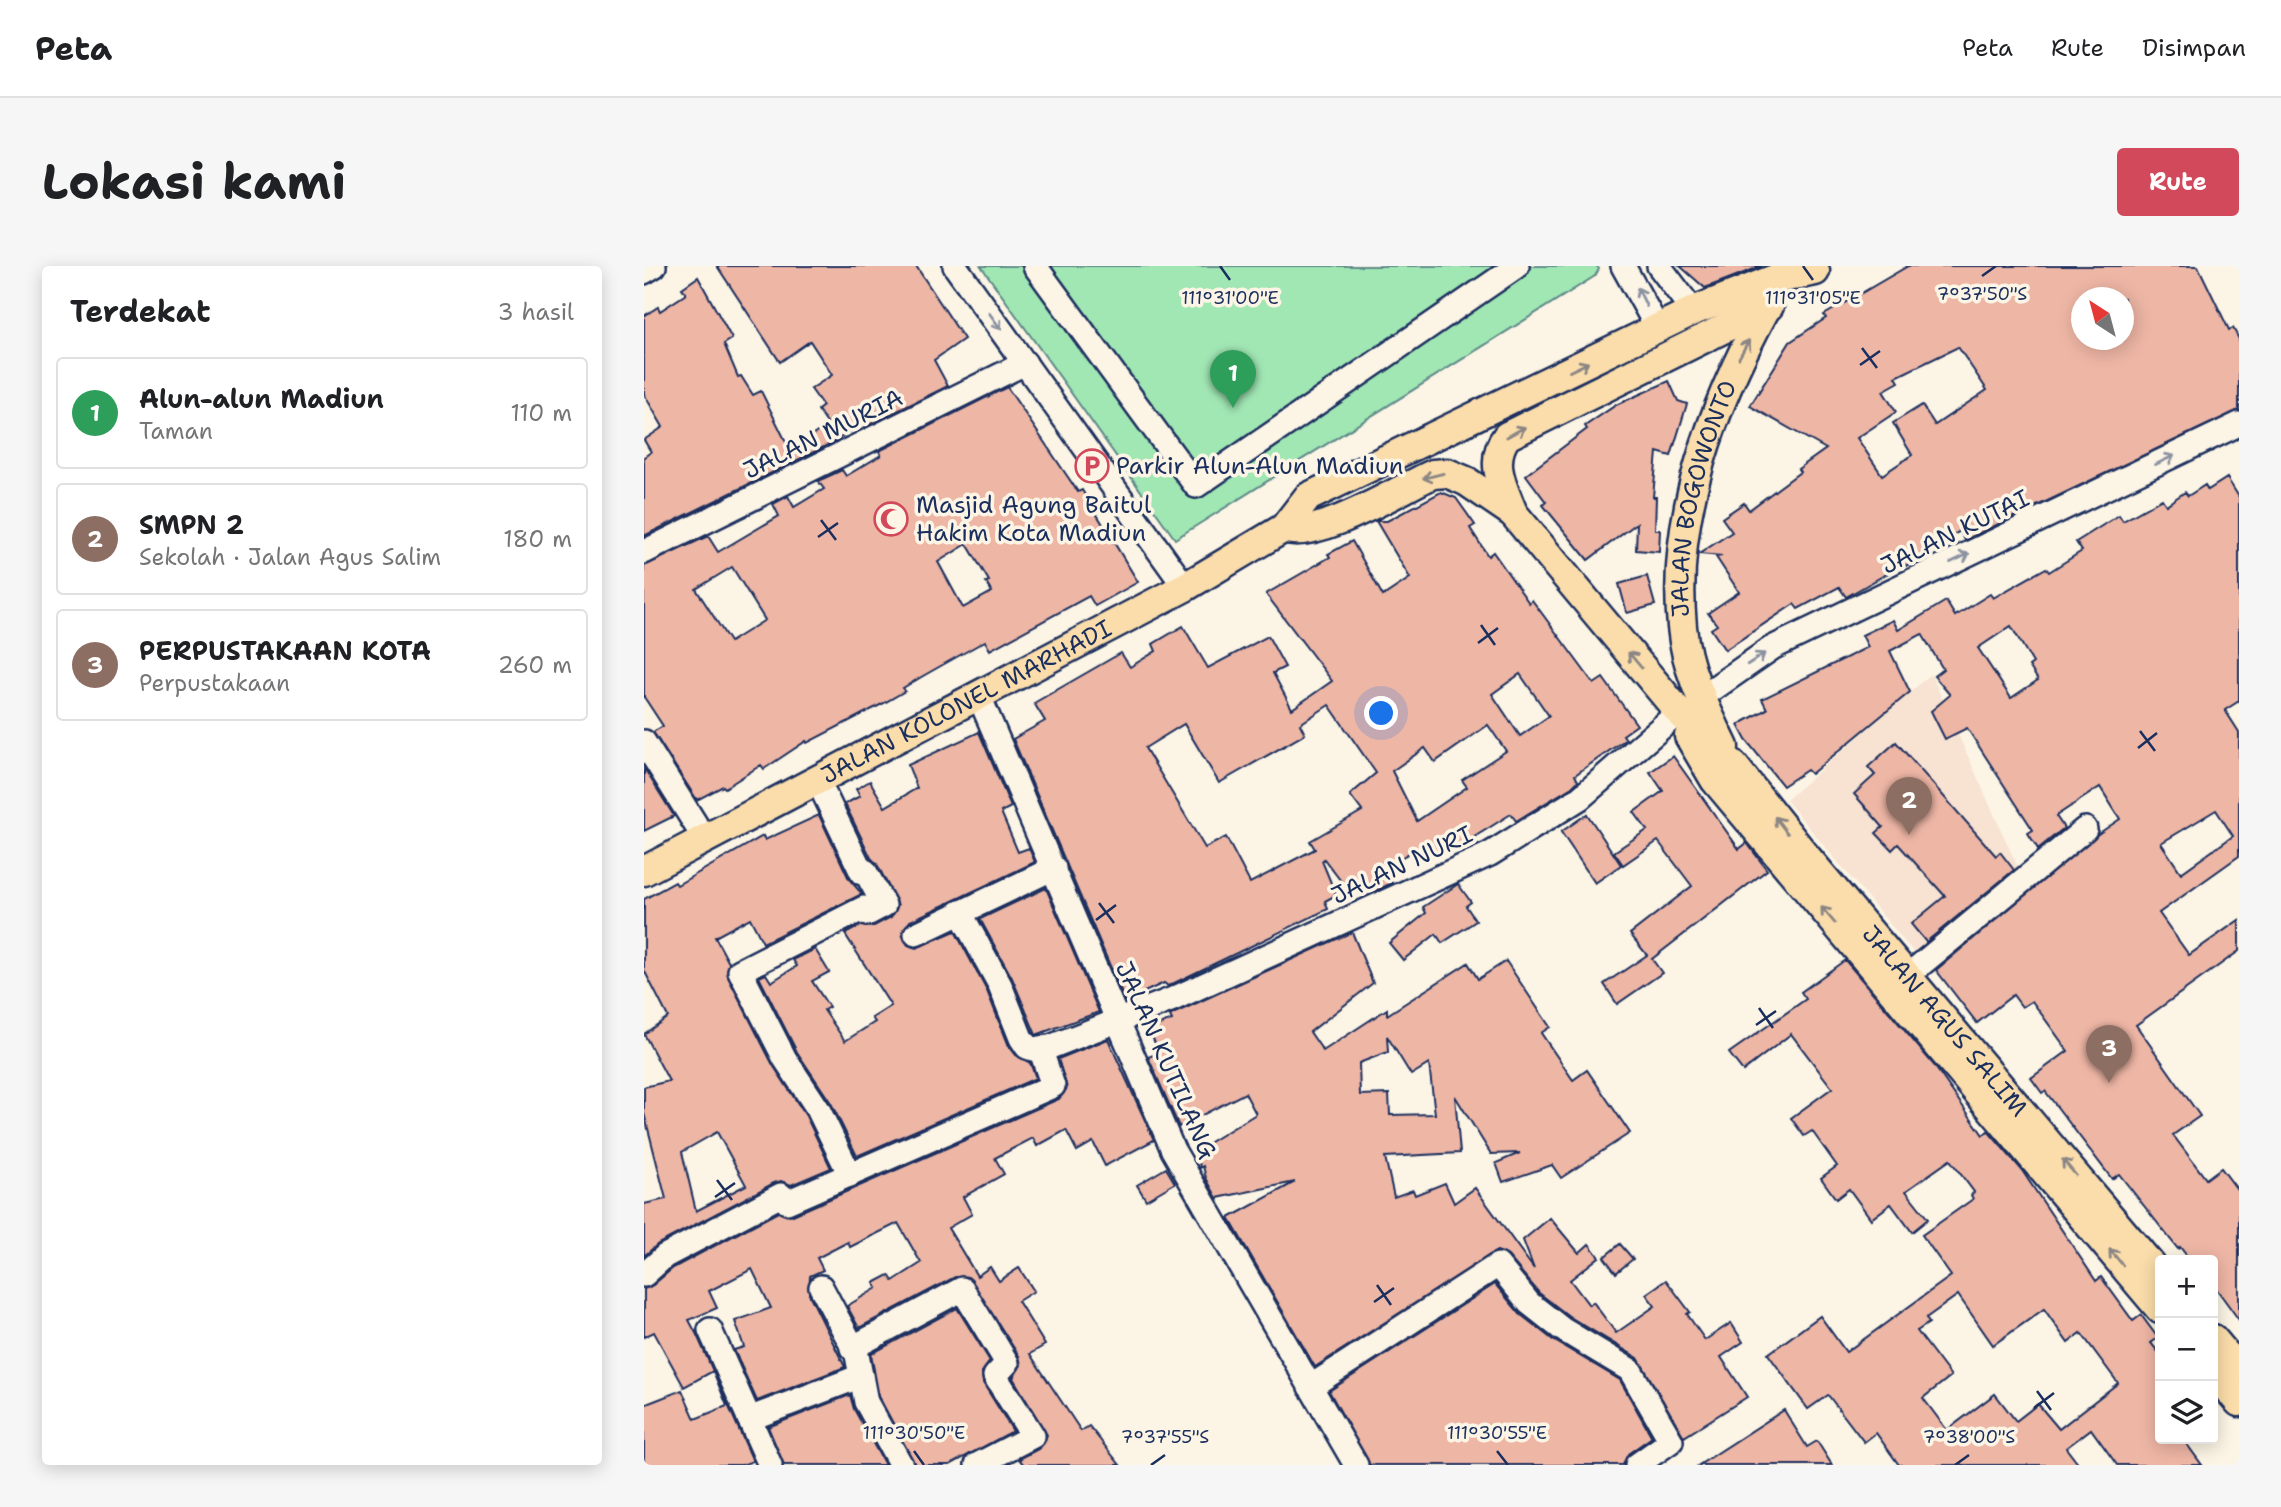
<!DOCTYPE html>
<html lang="id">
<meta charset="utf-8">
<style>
:root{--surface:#fff;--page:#f6f6f6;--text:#202124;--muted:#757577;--line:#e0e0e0;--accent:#d1495b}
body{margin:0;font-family:"Shantell Sans",sans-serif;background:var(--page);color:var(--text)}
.controls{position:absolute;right:21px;bottom:21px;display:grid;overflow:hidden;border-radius:7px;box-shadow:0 4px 18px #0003}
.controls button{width:63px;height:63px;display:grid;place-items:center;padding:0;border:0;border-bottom:2px solid var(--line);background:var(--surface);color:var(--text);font:35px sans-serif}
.compass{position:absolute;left:1427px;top:21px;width:63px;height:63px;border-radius:50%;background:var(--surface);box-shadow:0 4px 18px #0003;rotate:324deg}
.you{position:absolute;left:738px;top:448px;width:24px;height:24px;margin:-18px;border:5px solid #fff;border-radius:50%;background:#1a73e8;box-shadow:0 0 0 10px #1a73e833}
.badge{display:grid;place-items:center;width:46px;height:46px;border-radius:50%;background:var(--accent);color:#fff;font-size:23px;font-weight:700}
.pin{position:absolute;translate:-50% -58px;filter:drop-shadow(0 2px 4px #0008)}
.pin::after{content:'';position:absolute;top:37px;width:24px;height:21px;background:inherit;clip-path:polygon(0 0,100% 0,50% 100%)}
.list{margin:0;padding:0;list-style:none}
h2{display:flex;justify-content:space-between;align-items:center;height:91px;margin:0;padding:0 28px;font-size:30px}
h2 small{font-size:23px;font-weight:400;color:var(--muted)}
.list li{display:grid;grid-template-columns:46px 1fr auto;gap:21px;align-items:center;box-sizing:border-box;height:112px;margin:0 14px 14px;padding:0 14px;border:2px solid var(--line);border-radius:7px}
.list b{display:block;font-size:26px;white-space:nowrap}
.list p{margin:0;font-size:23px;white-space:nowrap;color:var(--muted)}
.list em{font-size:23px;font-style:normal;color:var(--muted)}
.icon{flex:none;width:38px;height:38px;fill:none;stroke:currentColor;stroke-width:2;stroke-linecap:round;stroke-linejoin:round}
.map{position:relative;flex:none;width:1595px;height:1199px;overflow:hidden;border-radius:7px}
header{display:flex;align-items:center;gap:42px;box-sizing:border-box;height:98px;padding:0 35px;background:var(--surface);border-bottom:2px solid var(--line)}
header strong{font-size:33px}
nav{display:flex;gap:38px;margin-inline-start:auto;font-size:24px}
.intro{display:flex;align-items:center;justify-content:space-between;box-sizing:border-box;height:168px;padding:0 42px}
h1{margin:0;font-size:49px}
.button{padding:18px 32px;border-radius:7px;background:var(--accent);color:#fff;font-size:24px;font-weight:700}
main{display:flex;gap:42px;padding:0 42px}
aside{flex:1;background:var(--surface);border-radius:7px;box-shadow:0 4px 18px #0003}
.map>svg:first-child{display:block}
</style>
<header>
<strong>Peta</strong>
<nav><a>Peta</a><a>Rute</a><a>Disimpan</a></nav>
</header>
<div class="intro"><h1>Lokasi kami</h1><a class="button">Rute</a></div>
<main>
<aside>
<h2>Terdekat<small>3 hasil</small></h2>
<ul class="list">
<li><span class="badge" style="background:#2e9e5b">1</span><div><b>Alun-alun Madiun</b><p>Taman</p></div><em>110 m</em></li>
<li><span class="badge" style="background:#8d6e63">2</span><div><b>SMPN 2</b><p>Sekolah · Jalan Agus Salim</p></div><em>180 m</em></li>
<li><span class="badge" style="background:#8d6e63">3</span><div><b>PERPUSTAKAAN KOTA</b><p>Perpustakaan</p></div><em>260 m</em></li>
</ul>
</aside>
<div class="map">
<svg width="1595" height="1199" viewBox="0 0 1595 1199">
<rect width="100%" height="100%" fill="#fcf5e5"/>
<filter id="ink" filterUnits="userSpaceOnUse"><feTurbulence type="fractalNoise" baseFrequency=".0143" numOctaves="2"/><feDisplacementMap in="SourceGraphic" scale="14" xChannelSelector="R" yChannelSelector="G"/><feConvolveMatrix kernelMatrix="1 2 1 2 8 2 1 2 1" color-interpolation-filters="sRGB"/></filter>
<g filter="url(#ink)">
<path fill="#f8e2d2" d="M1287 408 1375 604 1276 694 1142 534Z"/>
<path fill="#a1e7b4" stroke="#5e8b89" stroke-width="2" d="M337 0H953L955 3 951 10 531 273Z"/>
<g fill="#eeb6a5" stroke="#1b2f5e" stroke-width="2" fill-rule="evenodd">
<path d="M73 0H272L320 73 290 94 304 120 221 161 219 157 188 177 0 270V191L7 186 0 174 19 161 0 128V50L14 41 16 45 42 28 38 22 54 11 88 73 80 78 94 111 97 110 109 129 117 125 146 184 184 159 174 144 179 140 167 123 188 109 166 75 136 96Z"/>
<path d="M1036 0H1118L1061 22Z"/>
<path d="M1264 0H1554L1585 64 1589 62 1595 73V144L1321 274 1316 265 1262 300 1260 298 1202 331 1195 321 1154 343 1150 338 1081 384 1067 363 1073 359 1064 347 1095 326 1072 291 1078 290 1055 288 1088 266 1078 252 1100 237 1105 244 1156 206 1154 203 1182 183 1106 140 1146 76 1182 52 1180 49ZM1438 32H1480V74H1438ZM1314 81 1343 124 1291 159 1278 139 1249 157 1268 189 1238 209 1213 172 1252 146 1239 125 1255 116 1252 111Z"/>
<path d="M1025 115 1034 135 1043 138 1027 190 1013 186 1009 231H1012L1011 264H1016L1015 286 992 284 993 257 944 294 899 239 902 236 882 209 943 163 941 160 972 139Z"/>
<path d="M363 121 434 226 438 224 494 316 451 340 445 330 346 384 341 375 279 410 259 422 261 425 240 437 163 477 162 475 120 503 117 499 81 522 79 520 53 534 9 466 19 460 0 431V300L64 270 74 286 135 250 129 238 144 230 150 241 180 223 174 215 198 204 202 210 237 189 235 185ZM323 278 345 315 342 316 348 326 319 342 294 296ZM88 301 121 354 86 376 52 323Z"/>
<path d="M1583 212 1595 231V435L1581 444 1595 466V590L1515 647 1545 689 1595 654V685L1492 759 1556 850 1529 869 1562 913 1577 902 1595 926V1054L1569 1018V994H1546L1536 981 1534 983 1475 908 1468 913 1401 825 1398 827 1387 812 1424 785 1388 735 1378 741 1369 729 1333 757 1292 704 1454 568 1476 553 1456 521 1412 550 1420 562 1394 583 1384 567 1389 564 1323 462 1301 473 1287 445 1306 429 1290 410 1299 403 1278 368 1246 385 1266 426 1167 508 1163 504 1139 520 1102 474 1094 459 1123 443 1118 433 1224 381 1218 369 1249 354 1254 364 1302 335 1311 350 1346 328 1349 332 1402 302 1405 306 1438 285 1432 276 1475 249 1479 255 1518 233 1522 239 1541 226 1544 230 1561 219 1564 224ZM1367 360 1389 397 1385 400 1394 414 1367 432 1334 382ZM1572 544 1589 570 1537 607 1517 577Z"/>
<path d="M797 226 812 232 831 259 826 262 844 290 849 286 885 337 888 334 950 418 959 412 993 459 979 469 982 473 931 509 934 515 928 521 872 555 867 548 811 583 808 578 782 593 776 581 739 602 748 617 729 626 721 613 703 623 680 593 678 595 692 629 681 635 684 643 524 720 520 717 481 735 369 473 401 455 390 437 477 387 486 401 512 385 509 378 539 360 564 402 624 370 641 401 629 407 648 443 688 415 622 328 686 291 684 288 708 275 739 330 766 312 732 255H743ZM876 408 905 450 876 470 848 428ZM685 439 732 507 706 529 718 545 666 575 671 583 606 617 582 571 561 582 501 482 540 458 575 517 661 468 656 458ZM844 459 862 485 818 514 823 521 773 555 748 505 781 482 791 496Z"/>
<path d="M1003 310 1011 339 983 347 975 318Z"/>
<path d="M335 466 367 541 357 546 374 586 385 582 391 596 266 655 258 668 264 679 272 682 311 665 343 725 365 780 372 789 386 797 392 812 213 890 187 837 153 786 115 711 122 708 127 716 153 700 149 694 171 683 185 706 168 715 185 741 180 744 201 775 231 756 228 752 247 740 201 668 216 660H230L247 651 254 639 233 598 227 592 201 538 216 530 212 523 226 515 241 541 273 522 264 499Z"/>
<path d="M1252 476 1352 590 1356 586 1370 604 1282 676 1267 658 1301 630 1254 578 1248 584 1232 567 1239 561 1210 528 1231 509 1224 501Z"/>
<path d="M1029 490 1095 583 1103 577 1123 604 1008 693 1018 707 973 738 960 718 1003 689 986 668 1048 620 1014 575 979 599 970 586 1003 564 990 546 1019 525 1006 506Z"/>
<path d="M0 502 30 550 0 565Z"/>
<path d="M943 548 977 599 951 617 917 566Z"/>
<path d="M175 549 205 613 218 628 119 677 106 652 71 671 85 697 84 711 129 799 162 850 187 902 147 919 137 915 130 917 14 978 0 990V938L22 933 0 847V821L25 815 0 768 24 751 0 704V633L31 616 33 619 119 570 121 574ZM73 866 102 919 52 945 38 886Z"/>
<path d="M814 618 827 636 822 640 832 655 798 677 792 668 759 694 745 677 782 647 779 641Z"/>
<path d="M402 622 455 746 392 769 368 712 336 653Z"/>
<path d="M708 666 729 717 666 766 679 785 743 743V749L824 697 834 713 862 695 906 761 897 767 929 814 943 804 986 867 917 912 908 899 859 916 852 897 876 887 847 888 811 830 816 887 741 891 750 931 769 924 771 929 801 917 810 937 831 922 890 1003 879 974 906 952 935 987 945 978 955 991 926 1014 945 1039 949 1036 972 1067 1011 1040 1002 1028 1022 1014 1046 1046 1043 1048 1061 1074 1087 1057 1099 1076 1077 1091 1103 1131 1040 1171 994 1092 926 1051 895 1027 864 990 853 985 671 1101 585 952 651 916 573 932 562 912 559 900 556 902 553 884 612 848 601 827 535 861 504 791 515 787 505 763 528 754 526 750 533 746ZM743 770 767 809 785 798 791 848 746 849 745 828 716 829 715 797 744 786Z"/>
<path d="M1201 694 1289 798 1339 869 1344 865 1377 903 1452 1015 1457 1011 1489 1055 1497 1049 1514 1072 1507 1077 1516 1088V1173H1539L1558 1199H1473L1447 1163 1422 1182 1435 1199H1255L1232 1167 1220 1176 1184 1129 1164 1143 1124 1088 1176 1050 1202 1086 1307 1010 1278 969 1329 933 1327 929 1330 926 1306 894 1262 925 1284 953 1268 966 1247 938 1227 953 1205 923 1192 933 1177 912 1193 900 1168 865 1160 870 1147 852 1188 822 1147 768 1099 805 1085 787 1162 733 1157 726ZM1314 1029 1349 1079 1400 1043 1424 1077 1437 1067 1474 1117 1415 1163 1394 1138 1372 1155 1351 1128 1303 1164 1279 1132 1307 1110 1273 1065 1285 1057 1282 1052Z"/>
<path d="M464 773 510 874 461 900 449 876 433 885 422 864 393 880 389 872 351 892 360 908 319 931 328 948 304 962 333 1010 346 1001 355 1015 375 1002 390 1025 374 1035 401 1079 386 1088 437 1165 445 1160 476 1199H380L375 1193 396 1182 403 1169 369 1112 377 1099 375 1090 324 1011H311L215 1062 203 1040 233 1022 230 1017 245 1009 249 1015 277 997 254 957 206 981 204 976 173 992 179 1004 166 1010 165 1028 201 1101 113 1135 90 1084 100 1081 91 1055 127 1042 108 1003 65 1025 73 1042 45 1054 53 1069 109 1195 98 1199H0V1139L38 1124 51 1153 83 1140 69 1105 40 1121 10 1066 0 1071V1023L9 1019 29 1002 134 946 149 949 415 833 423 822 414 793Z"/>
<path d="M522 902 531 917 502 934 493 919Z"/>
<path d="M976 978 989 993 972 1007 960 991Z"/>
<path d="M851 1018 876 1048 909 1074 976 1114 1008 1171 984 1188 979 1199H726L685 1125Z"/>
<path d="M313 1042 346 1095 338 1106 339 1117 369 1165 306 1199H271L235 1131 227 1088Z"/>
<path d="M206 1129 210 1143 241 1199H140L124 1161Z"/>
<path d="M1140 1144 1163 1181 1173 1175 1188 1199H1055Z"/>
</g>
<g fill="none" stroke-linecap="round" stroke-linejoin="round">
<defs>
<g id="minor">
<path d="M311 0 541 321"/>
<path d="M391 0 552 220 873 0"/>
<path d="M979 0 1014 63"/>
<path d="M1015 0 1049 45"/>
<path d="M0 6 10 0"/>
<path d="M0 286 381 97"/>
<path d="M335 430 529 884 712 1199"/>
<path d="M1056 432 1128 382 1595 158"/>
<path d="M0 476 62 575"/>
<path d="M174 515 218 607 221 605 240 639 223 648 220 642 96 705 141 793 174 843 206 909"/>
<path d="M316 646 356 719 377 772 383 781 389 783 406 781 529 733 846 588 936 532 1035 446"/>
<path d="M272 668 410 602"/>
<path d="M1263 710 1441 563"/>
<path d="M0 1009 21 990 137 929 143 936 409 820 396 782"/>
<path d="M177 1021 213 1089 222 1136 257 1199"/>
<path d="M66 1064 126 1199"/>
<path d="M208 1082 318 1023 363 1097 351 1110 389 1170 333 1199"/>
<path d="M666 1121 854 999 885 1037 918 1063 986 1104 1027 1175 993 1199"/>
<path d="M105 1153 217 1110"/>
</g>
<g id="major">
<path d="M869 247C859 221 844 195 863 170L1125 40"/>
<path id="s1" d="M640 262C672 276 757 222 789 208L803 207 822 215 869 247 1035 446 1090 500 1160 588 1516 1010"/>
<path d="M1045 470 1071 514 1516 1043"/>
<path id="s2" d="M1080 481C1062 443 1042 404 1038 361 1027 249 1069 139 1122 42"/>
<path id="s3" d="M0 605 541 321 640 262 664 231 1049 45 1128 14 1171 5"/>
<path d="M1569 1073 1595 1104"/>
<path d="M1569 1106 1595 1136"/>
</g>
</defs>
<use href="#minor" stroke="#1b2f5e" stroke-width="28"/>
<use href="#major" stroke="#1b2f5e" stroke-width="33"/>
<use href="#minor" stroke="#fcf5e5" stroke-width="23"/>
<use href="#major" stroke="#fbddab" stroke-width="28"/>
</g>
<defs><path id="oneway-shaft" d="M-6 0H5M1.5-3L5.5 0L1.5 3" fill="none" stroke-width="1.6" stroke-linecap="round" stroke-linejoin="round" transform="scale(1.75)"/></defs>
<g stroke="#8c92a2">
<use href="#oneway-shaft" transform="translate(998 31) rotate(-116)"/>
<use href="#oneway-shaft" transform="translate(351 55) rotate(54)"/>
<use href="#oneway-shaft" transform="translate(1521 194) rotate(-26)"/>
<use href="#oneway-shaft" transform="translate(1316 292) rotate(-26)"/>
<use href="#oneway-shaft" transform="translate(1112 393) rotate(-33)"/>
</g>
<g stroke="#8b8684">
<use href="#oneway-shaft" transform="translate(1100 83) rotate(-61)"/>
<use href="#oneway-shaft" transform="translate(935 101) rotate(-26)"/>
<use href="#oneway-shaft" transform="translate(872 166) rotate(-29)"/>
<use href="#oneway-shaft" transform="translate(789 210) rotate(166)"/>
<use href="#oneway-shaft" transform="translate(991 394) rotate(-130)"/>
<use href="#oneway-shaft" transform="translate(1137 559) rotate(-128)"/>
<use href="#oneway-shaft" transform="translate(1184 649) rotate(-130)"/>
<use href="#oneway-shaft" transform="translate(1425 901) rotate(-130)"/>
<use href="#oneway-shaft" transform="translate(1472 991) rotate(-130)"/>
</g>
</g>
<path fill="none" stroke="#1b2f5e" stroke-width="2.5" d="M576 0 586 14M1159 0 1169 14M1338 10 1352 0M1218 82 1233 102M1216 99 1236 85M177 254 192 274M174 271 194 257M837 359 851 379M834 377 854 362M1496 465 1511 485M1494 482 1513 467M455 637 470 657M452 654 472 639M1115 742 1129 762M1112 759 1132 745M73 914 88 934M71 931 91 917M733 1019 747 1039M730 1036 750 1022M1393 1125 1407 1144M1390 1142 1410 1127M270 1185 280 1199M853 1185 864 1199M507 1199 521 1189M1311 1199 1325 1189"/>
<defs>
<symbol id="parking-ring" viewBox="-11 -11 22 22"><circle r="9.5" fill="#fcf5e5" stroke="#d1495b" stroke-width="1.5"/><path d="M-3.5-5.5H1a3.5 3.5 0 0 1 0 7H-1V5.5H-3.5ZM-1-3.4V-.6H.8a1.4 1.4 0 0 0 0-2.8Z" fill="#d1495b"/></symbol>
<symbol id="mosque-ring" viewBox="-11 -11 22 22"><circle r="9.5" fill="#fcf5e5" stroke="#d1495b" stroke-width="1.5"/><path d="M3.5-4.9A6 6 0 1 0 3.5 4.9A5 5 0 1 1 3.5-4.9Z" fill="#d1495b"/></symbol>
</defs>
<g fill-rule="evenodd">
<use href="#parking-ring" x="429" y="181" width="38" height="38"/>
<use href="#mosque-ring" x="228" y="234" width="38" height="38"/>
</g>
<g text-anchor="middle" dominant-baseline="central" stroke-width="7" stroke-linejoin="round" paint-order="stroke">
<g font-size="24" fill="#1b2f5e" stroke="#fcf5e5">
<text transform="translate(179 168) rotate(-26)">JALAN MURIA</text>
<text stroke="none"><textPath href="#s2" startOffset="259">JALAN BOGOWONTO</textPath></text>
<text transform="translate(1311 266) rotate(-26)">JALAN KUTAI</text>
<text stroke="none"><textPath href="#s3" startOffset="364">JALAN KOLONEL MARHADI</textPath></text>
<text transform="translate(758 599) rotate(-25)">JALAN NURI</text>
<text stroke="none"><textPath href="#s1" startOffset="920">JALAN AGUS SALIM</textPath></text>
<text transform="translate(522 794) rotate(66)">JALAN KUTILANG</text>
</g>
<g font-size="24" fill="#1b2f5e" stroke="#fcf5e5" text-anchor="start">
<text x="472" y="200">Parkir Alun-Alun Madiun</text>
<text x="272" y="239">Masjid Agung Baitul<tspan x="272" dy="28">Hakim Kota Madiun</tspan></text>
</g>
</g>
<g font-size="18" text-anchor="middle" fill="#1b2f5e" stroke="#fcf5e5" stroke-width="7" stroke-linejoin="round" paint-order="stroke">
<text x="1338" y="34">7°37'50"S</text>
<text x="586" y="38">111°31'00"E</text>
<text x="1169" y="38">111°31'05"E</text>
<text x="270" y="1173">111°30'50"E</text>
<text x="853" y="1173">111°30'55"E</text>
<text x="521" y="1177">7°37'55"S</text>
<text x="1325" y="1177">7°38'00"S</text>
</g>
</svg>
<div class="controls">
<button>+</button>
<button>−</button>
<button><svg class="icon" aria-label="layers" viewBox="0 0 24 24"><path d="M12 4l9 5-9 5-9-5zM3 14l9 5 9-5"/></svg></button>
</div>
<svg class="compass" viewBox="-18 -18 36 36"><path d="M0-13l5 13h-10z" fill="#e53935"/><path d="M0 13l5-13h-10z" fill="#757577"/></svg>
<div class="you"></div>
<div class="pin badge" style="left:589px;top:142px;background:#2e9e5b">1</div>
<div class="pin badge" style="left:1265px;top:569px;background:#8d6e63">2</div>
<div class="pin badge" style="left:1465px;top:817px;background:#8d6e63">3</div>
</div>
</main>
